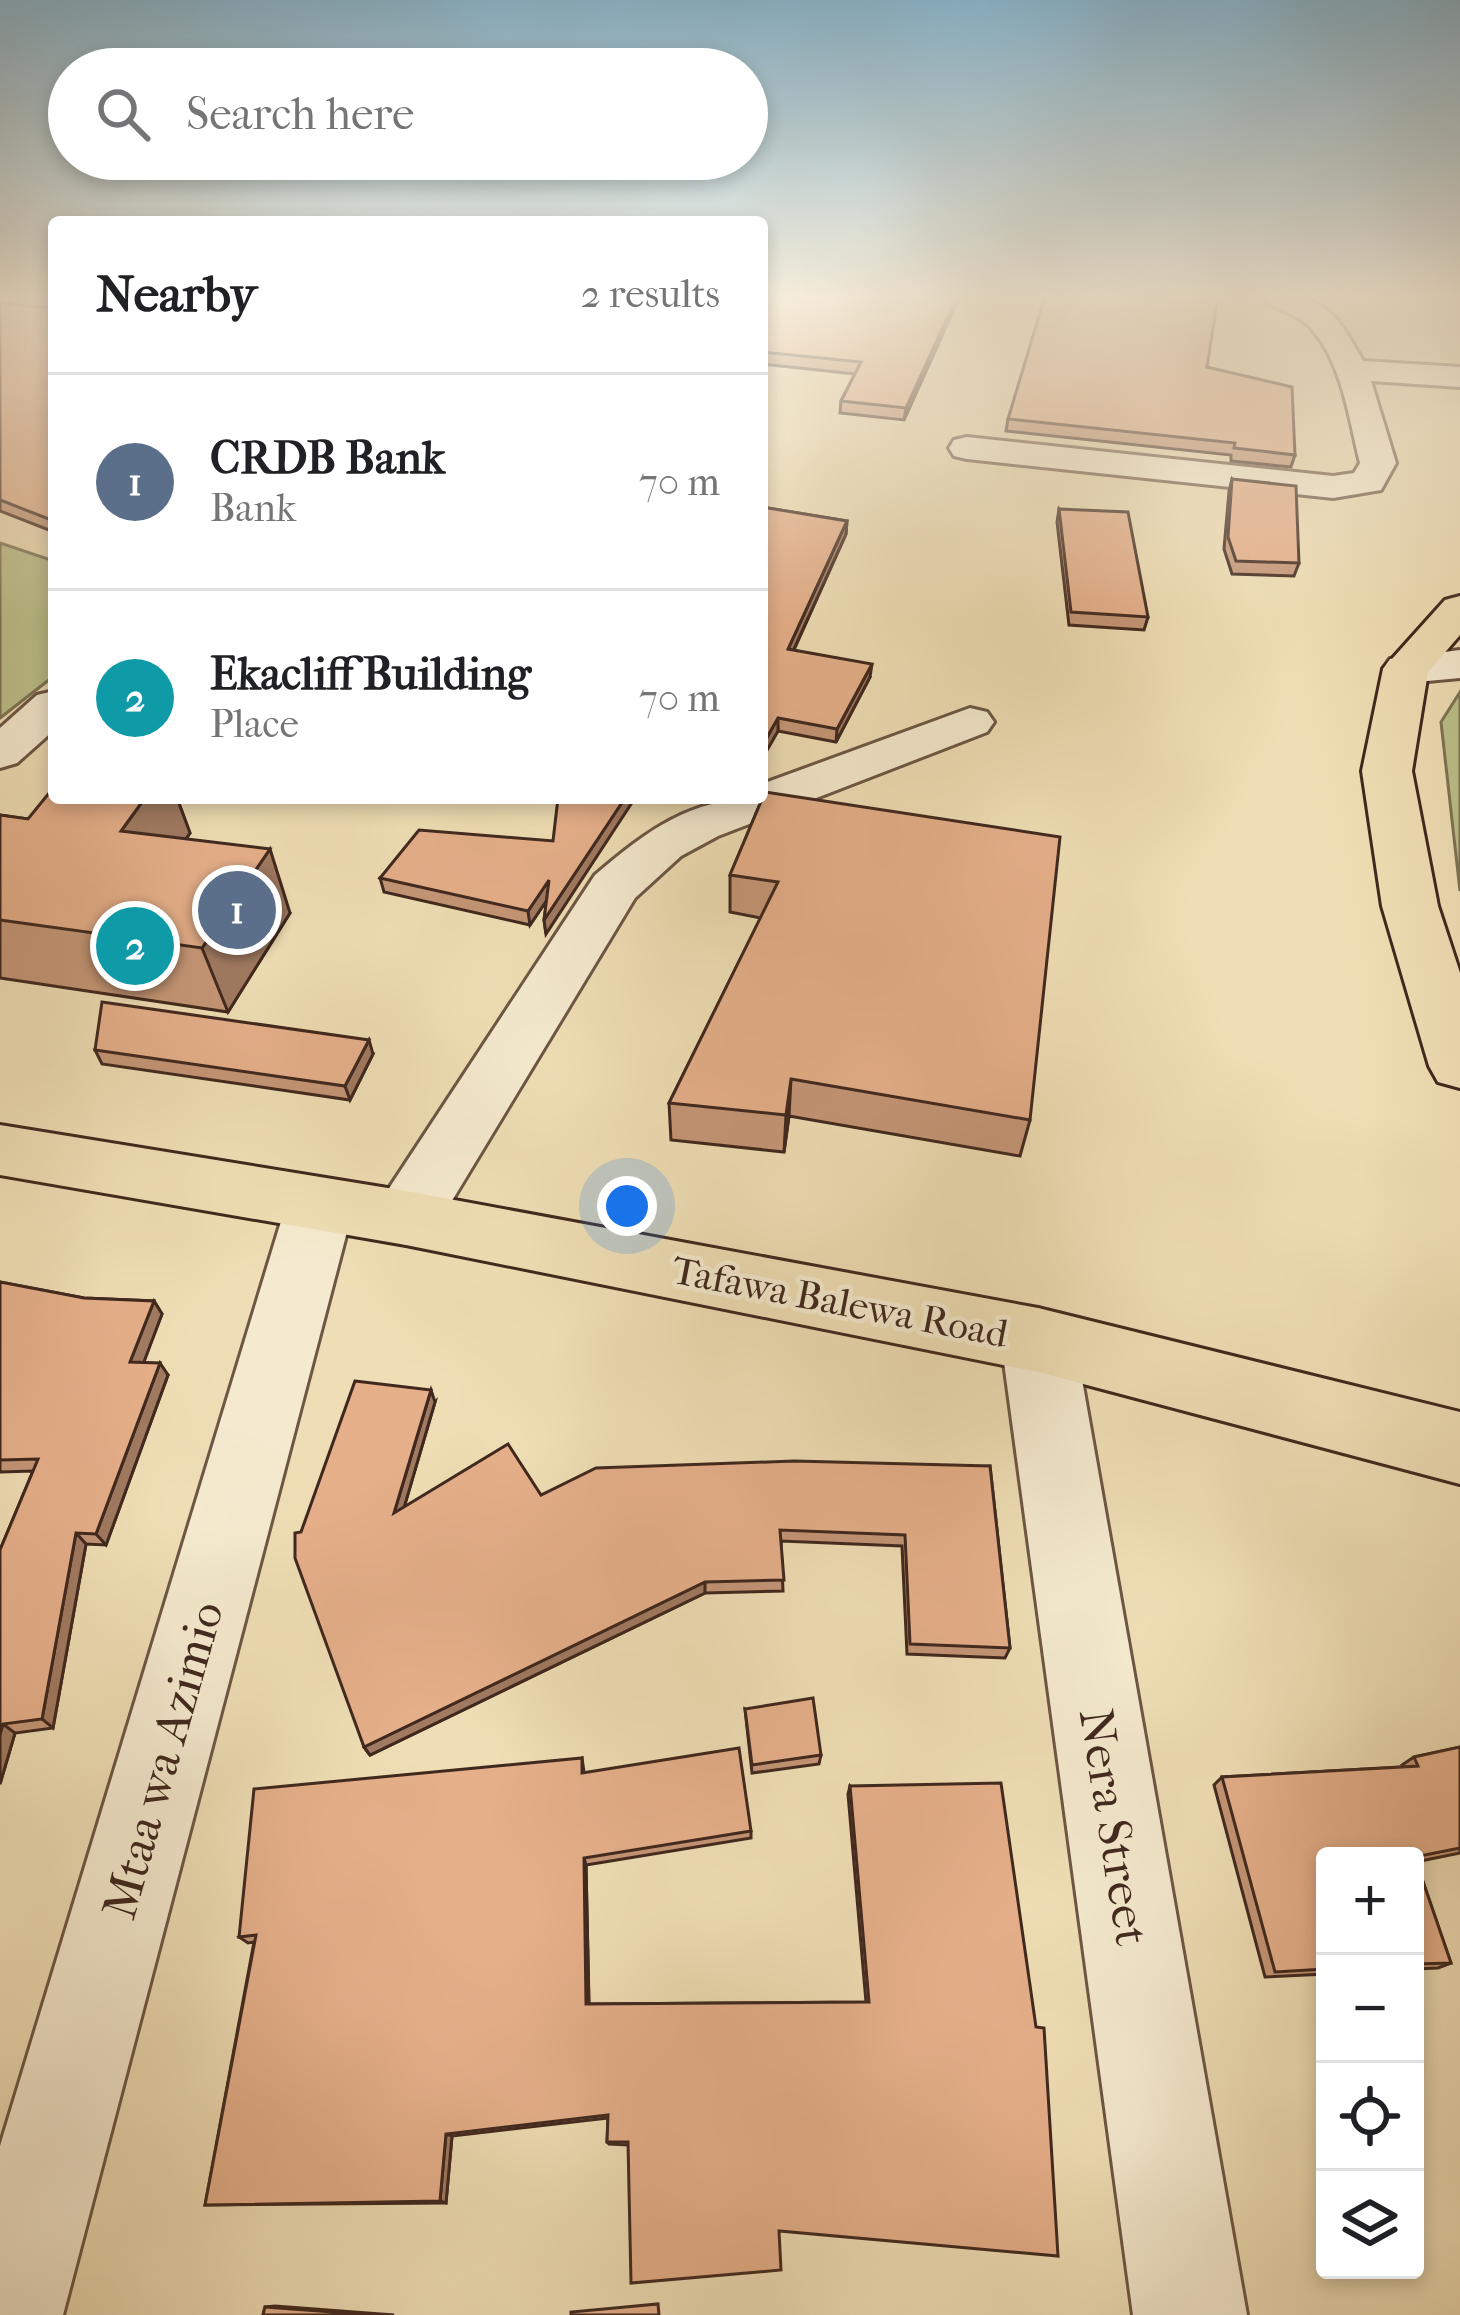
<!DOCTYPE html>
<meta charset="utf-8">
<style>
:root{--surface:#fff;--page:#f6f6f6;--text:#202124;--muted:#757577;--line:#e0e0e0;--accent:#8f2418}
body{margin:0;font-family:"IM FELL French Canon",serif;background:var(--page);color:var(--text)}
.controls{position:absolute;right:36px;bottom:36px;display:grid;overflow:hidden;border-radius:12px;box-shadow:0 6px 18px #0003}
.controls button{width:108px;height:108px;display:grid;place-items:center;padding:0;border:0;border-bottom:3px solid var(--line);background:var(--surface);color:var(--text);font:60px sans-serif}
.you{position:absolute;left:627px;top:1206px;width:42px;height:42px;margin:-30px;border:9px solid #fff;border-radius:50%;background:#1a73e8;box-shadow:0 0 0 18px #1a73e833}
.badge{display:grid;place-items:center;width:78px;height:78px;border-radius:50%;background:var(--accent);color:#fff;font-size:39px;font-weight:700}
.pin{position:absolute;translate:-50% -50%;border:6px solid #fff;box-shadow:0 3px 12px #0006}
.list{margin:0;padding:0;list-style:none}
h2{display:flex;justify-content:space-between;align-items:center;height:156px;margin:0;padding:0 48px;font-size:51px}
h2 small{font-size:39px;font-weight:400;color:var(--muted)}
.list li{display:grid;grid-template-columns:78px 1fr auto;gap:36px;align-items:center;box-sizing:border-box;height:216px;padding:0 48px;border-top:3px solid var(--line)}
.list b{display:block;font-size:45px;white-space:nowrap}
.list p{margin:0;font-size:39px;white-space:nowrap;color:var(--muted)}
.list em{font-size:39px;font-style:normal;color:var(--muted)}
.icon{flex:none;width:66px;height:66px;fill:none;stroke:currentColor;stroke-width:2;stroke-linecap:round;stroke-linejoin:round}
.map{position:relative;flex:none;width:1460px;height:2315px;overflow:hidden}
.search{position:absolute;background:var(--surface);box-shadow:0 6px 18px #0003;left:48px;top:48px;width:720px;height:132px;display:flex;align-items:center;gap:30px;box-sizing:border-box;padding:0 42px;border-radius:66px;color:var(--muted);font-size:45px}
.panel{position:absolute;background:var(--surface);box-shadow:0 6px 18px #0003;left:48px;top:216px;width:720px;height:588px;border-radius:12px}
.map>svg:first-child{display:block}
</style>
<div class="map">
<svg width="1460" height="2315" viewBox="0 0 1460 2315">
<rect width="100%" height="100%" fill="#efdeb5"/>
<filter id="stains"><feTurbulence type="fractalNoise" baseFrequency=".00167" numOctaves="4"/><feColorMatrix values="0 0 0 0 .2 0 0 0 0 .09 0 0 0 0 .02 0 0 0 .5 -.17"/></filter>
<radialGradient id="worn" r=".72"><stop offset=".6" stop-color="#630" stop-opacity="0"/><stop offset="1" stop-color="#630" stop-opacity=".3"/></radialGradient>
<g fill="#bcc08b" stroke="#7e7454" stroke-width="3">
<path d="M0 543 54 561V676L0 718Z"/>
<path d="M1460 692V891L1441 722Z"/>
</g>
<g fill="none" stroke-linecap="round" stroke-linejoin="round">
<defs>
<g id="minor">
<path d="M0 296 54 297V315L0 312Z"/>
<path d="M1259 296C1323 296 1332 305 1363 361L1460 367V387L1371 381 1396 463 1381 490 1333 498 967 459 954 456 949 448 954 440 967 437 1333 476 1354 473 1360 463C1349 419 1342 360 1309 326 1294 311 1272 310 1259 296Z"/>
<path d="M1460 650V678L1406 683 1390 679 1383 669 1390 659Z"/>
<path d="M54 691V730L17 763 0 768V728L37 695Z"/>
<path d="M970 708 987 712 994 722 987 732 718 836 681 856 635 898 430 1237 406 1245 382 1237 372 1218 382 1199 595 875C648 830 690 798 762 798V784Z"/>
<path d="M320 1178 344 1186 354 1205 63 2315H0V2146L286 1205 296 1186Z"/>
<path d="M1038 1308 1064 1318 1075 1340 1247 2315H1133L1001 1340 1012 1318Z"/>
</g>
<g id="major">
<path d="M1460 596V635L1428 672 1412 771 1438 906 1460 973V1088L1438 1082 1429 1066 1382 906 1362 771 1383 669 1445 600Z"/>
<path d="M0 1125 406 1191 1038 1308 1460 1412V1484L1038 1372 406 1245 0 1175Z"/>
</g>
</defs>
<use href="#minor" stroke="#6c5644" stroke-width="6"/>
<use href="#major" stroke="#40281e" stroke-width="6"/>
<use href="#minor" fill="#f5eacf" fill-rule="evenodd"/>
<use href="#major" fill="#efdeb5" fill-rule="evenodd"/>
</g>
<g fill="#c59677" stroke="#40281e" stroke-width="3">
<path d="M762 296H960L904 420 840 413 841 401 855 374 762 364Z"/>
<path d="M0 303 50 308 54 304V532L0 511Z"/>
<path d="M1207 367 1295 455 1291 467 1231 461V455L1006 431 1008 419Z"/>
<path d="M1232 479 1299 563 1294 576 1232 574 1224 549 1229 491Z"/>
<path d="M762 507 847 521 846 534 794 650 870 677 836 742 778 731Z"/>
<path d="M1059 509 1148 617 1144 630 1069 625 1057 522Z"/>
<path d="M765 792 1030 1120 1020 1156 789 1116 784 1152 671 1140 669 1103 761 918 730 912V875Z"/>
<path d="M54 798H177L190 833 186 839 290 913 228 1012 0 978V815L28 819Z"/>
<path d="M553 841 546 934 544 920 547 900 530 925 384 892 380 878Z"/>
<path d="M95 1050 373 1054 350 1100 102 1064Z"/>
<path d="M0 1282 84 1298 154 1301 162 1314 143 1363 168 1375 106 1545 86 1544 53 1728 15 1733 0 1784V1550L33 1471 0 1472Z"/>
<path d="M435 1402 404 1507 541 1495 990 1466 1010 1648 1005 1658 907 1654 902 1546 781 1541 783 1591 705 1593 370 1755 364 1747 301 1532Z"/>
<path d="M745 1709 821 1755 819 1764 752 1773Z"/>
<path d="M1460 1747V1853L1416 1862 1451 1963 1438 1968 1415 1969V1856H1325V1974L1265 1977 1214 1785 1222 1777 1403 1767 1402 1765 1414 1757Z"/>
<path d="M582 1758 584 1772 751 1831V1838L586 1865 589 2004 866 2002 848 1794 850 1786 1036 2027 628 2145 609 2144 607 2142 608 2118 452 2136 446 2203 205 2205 254 1942 248 1943 239 1937Z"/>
<path d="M275 2306 394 2315H263L265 2307Z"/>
</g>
<g fill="#a07a61" stroke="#40281e" stroke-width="3">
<path d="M957 296H960L904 420 906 408Z"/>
<path d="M847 521 846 534 788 662V649Z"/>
<path d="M872 664 870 677 836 742 837 729Z"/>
<path d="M778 718V731L762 759V746Z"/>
<path d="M145 798H177L190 833 148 894 121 831Z"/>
<path d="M625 798H635L546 934 544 920Z"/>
<path d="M270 849 290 913 228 1012 202 948Z"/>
<path d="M549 880 551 894 530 925 528 911Z"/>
<path d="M369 1040 373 1054 350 1100 345 1086Z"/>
<path d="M791 1079 789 1116 784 1152 786 1115Z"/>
<path d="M154 1301 162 1314 139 1375 130 1362Z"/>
<path d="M160 1363 168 1375 106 1545 96 1534Z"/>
<path d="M431 1390 435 1402 399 1525 394 1513Z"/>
<path d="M76 1533 86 1544 53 1728 42 1719Z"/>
<path d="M705 1582V1593L370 1755 364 1747Z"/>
<path d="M3 1724 15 1733 0 1784V1734Z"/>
<path d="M584 1858 586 1865 589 2009 586 2004Z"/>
<path d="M446 2134 452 2136 446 2203 440 2201Z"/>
</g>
<g fill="#e5af8a" stroke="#40281e" stroke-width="3">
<path d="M762 296H957L906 408 841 401 861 362 762 352Z"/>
<path d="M1045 296H1218L1207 367 1292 387 1295 455 1234 448 1235 443 1008 419Z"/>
<path d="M0 303 50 308 54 304V521L0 500Z"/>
<path d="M1232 479 1296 486 1299 563 1236 561 1228 537Z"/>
<path d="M762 507 847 521 788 649 872 664 837 729 778 718 762 746Z"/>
<path d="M1059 509 1128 512 1148 617 1071 612Z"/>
<path d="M54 787V798H145L121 831 270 849 202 948 0 920V815L28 819Z"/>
<path d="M765 792 1060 837 1030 1120 791 1079 786 1115 669 1103 778 882 730 875Z"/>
<path d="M558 798H625L544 920 549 880 528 911 380 878 419 830 553 841Z"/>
<path d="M102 1002 369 1040 345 1086 95 1050Z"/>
<path d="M0 1282 84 1298 154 1301 130 1362 160 1363 96 1534 76 1533 42 1719 3 1724 0 1734V1550L38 1459 0 1460Z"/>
<path d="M355 1381 431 1390 394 1513 508 1444 541 1495 596 1468 794 1461 990 1466 1010 1648 910 1644 905 1535 780 1530 784 1580 705 1582 364 1747 295 1558V1533L301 1532Z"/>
<path d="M813 1698 821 1755 752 1765 745 1709Z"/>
<path d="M1460 1747V1848L1415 1857 1325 1856V1969L1275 1972 1222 1777 1418 1766 1414 1757Z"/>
<path d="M739 1748 751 1831 584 1858 586 2004 869 2002 850 1786 1001 1783 1036 2027 1044 2028 1058 2256 779 2231 781 2270 631 2283 628 2142H607L608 2115 446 2134 440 2201 205 2205 256 1935 239 1937 254 1789 582 1758V1773Z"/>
<path d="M1415 1858 1451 1963 1415 1964Z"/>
<path d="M658 2304 659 2315H571V2312Z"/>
<path d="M265 2307 373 2315H263Z"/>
</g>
<linearGradient id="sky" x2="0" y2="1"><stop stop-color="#89b7d0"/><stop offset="0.48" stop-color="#f8f0de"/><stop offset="1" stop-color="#f8f0de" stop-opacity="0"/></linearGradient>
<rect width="1460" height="620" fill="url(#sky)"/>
<g text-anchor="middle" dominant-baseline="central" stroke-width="9" stroke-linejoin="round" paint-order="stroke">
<g font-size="39" fill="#40281e" stroke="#f5eacf">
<text transform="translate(840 1302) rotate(11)">Tafawa Balewa Road</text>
</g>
<g font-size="48" fill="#40281e" stroke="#f5eacf">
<text transform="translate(163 1760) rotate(-74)">Mtaa wa Azimio</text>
<text transform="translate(1114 1827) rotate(81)">Nera Street</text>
</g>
</g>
<rect width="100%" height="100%" filter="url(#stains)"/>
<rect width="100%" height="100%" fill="url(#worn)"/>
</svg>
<div class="controls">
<button>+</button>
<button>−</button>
<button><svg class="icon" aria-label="locate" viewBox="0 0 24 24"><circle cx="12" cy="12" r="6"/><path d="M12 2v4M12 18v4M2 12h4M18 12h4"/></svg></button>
<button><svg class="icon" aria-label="layers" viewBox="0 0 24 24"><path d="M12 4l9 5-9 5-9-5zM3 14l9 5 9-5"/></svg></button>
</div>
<div class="you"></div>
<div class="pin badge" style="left:237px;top:910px;background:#5c6f8a">1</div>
<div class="pin badge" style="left:135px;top:946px;background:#0f9aa8">2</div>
<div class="search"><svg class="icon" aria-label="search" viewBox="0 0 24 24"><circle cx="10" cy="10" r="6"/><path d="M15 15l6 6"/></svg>Search here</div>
<section class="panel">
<h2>Nearby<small>2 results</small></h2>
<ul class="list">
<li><span class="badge" style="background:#5c6f8a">1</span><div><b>CRDB Bank</b><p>Bank</p></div><em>70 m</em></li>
<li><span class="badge" style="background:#0f9aa8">2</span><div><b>Ekacliff Building</b><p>Place</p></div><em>70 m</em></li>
</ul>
</section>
</div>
